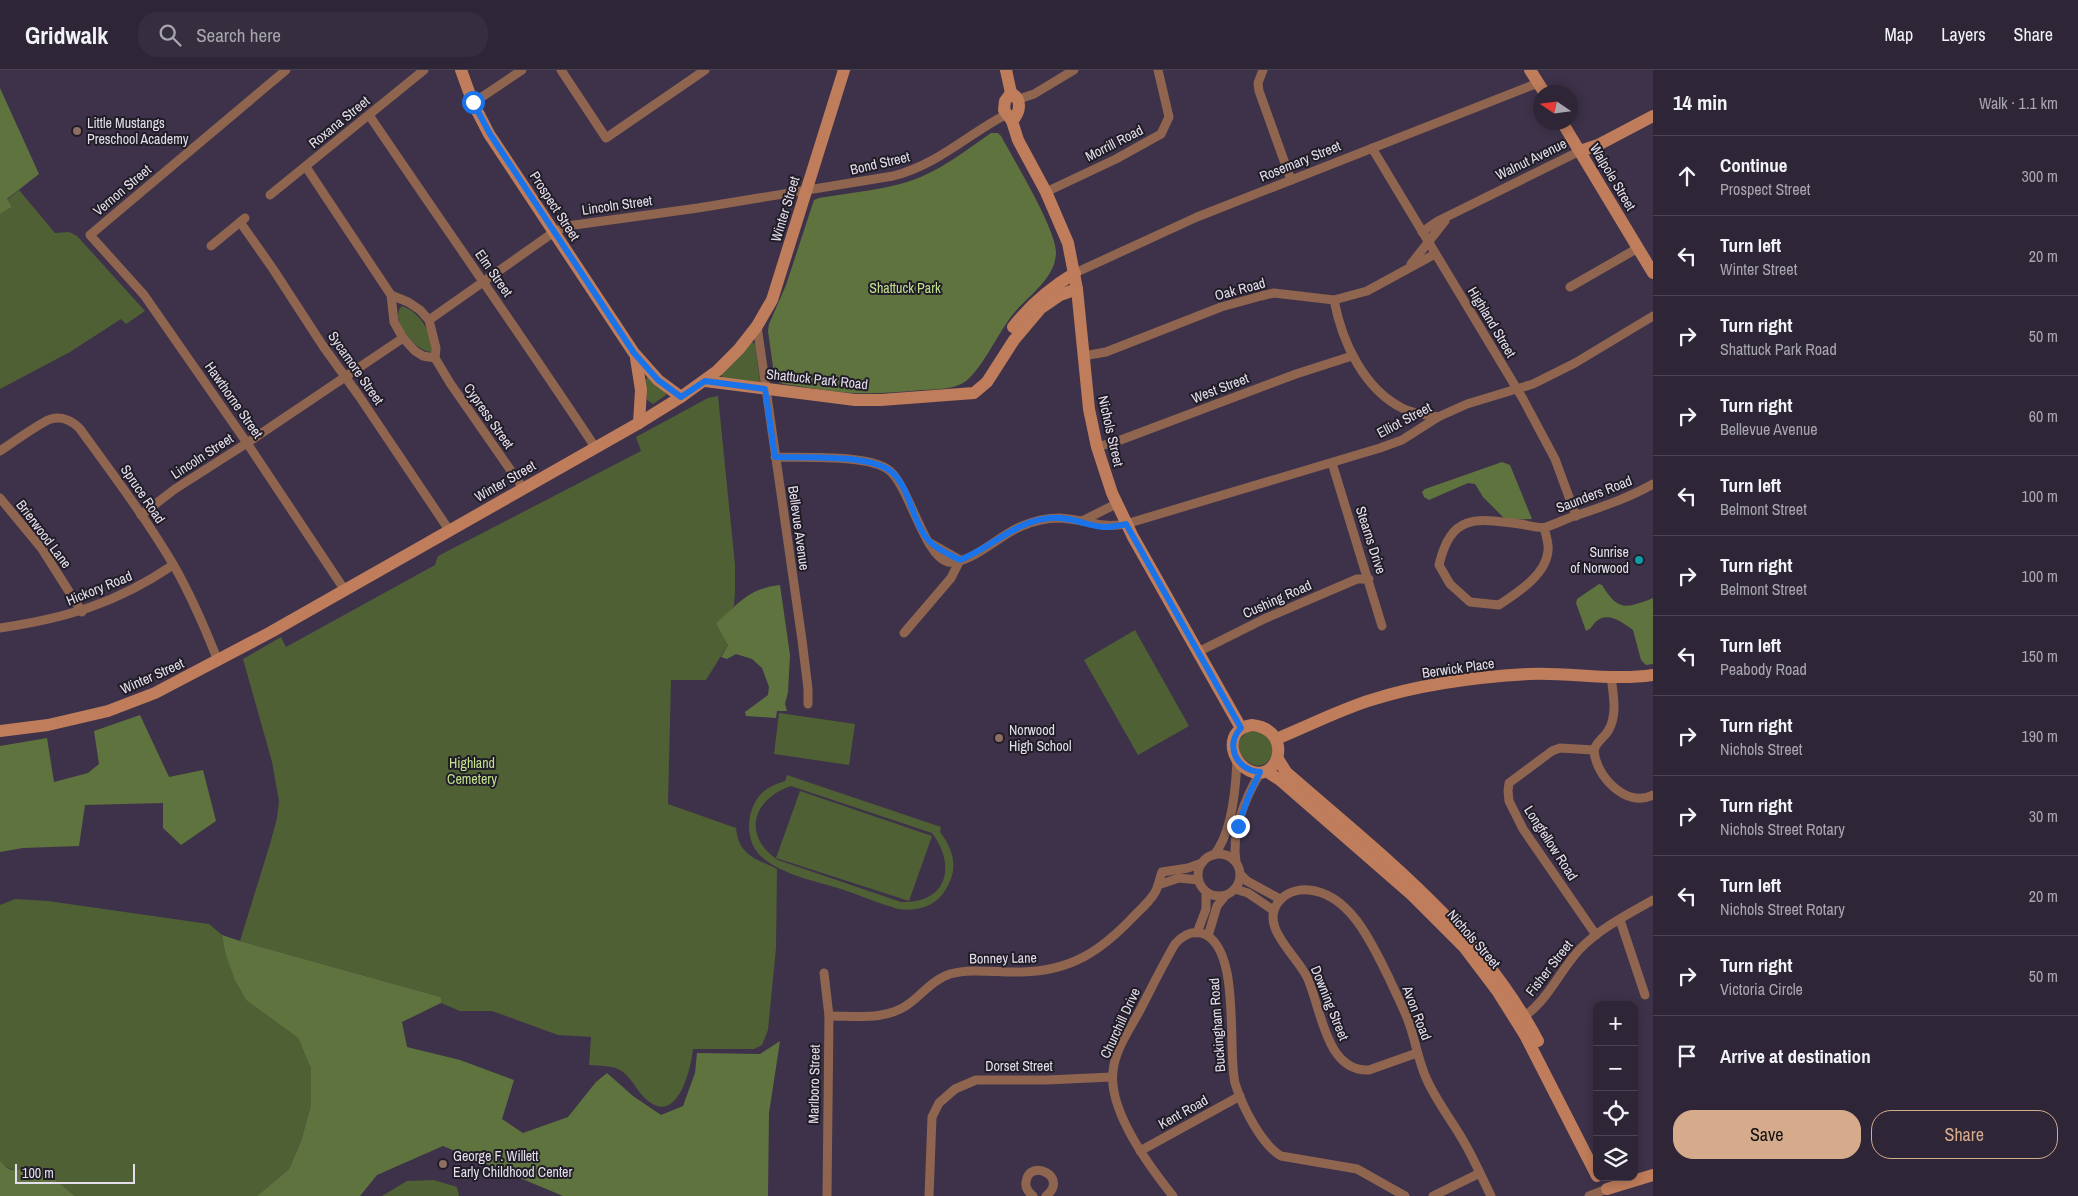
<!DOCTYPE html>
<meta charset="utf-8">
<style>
:root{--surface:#2e2637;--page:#362e3f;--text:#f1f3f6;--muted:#a7a5ad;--line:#494352;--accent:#d6ab8b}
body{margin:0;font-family:"Archivo Narrow",sans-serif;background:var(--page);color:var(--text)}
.controls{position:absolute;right:15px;bottom:15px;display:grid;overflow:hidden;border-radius:10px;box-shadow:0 2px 12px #0003}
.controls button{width:45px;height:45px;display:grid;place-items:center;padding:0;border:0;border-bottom:1px solid var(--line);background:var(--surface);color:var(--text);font:25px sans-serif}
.compass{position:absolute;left:1533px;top:15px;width:45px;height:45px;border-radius:50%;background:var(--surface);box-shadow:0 2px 12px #0003;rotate:283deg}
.scale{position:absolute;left:15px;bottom:12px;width:120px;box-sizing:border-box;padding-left:5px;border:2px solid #e4deec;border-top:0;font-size:14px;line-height:18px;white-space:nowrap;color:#e4deec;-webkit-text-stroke:4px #211d27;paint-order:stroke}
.stop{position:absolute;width:15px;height:15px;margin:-11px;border:4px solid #1a73e8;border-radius:50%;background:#fff}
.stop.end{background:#1a73e8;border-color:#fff;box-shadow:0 1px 5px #0008}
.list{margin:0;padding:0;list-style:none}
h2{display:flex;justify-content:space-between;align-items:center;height:65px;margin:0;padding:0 20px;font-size:21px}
h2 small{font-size:16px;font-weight:400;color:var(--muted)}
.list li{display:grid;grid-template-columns:32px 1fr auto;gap:15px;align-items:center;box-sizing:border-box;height:80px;padding:0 20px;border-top:1px solid var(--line)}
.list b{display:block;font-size:19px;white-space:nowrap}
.list p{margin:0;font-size:16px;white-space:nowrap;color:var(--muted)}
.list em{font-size:16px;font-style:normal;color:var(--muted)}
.actions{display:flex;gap:10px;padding:15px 20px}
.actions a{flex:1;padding:11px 0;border:1px solid var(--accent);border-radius:20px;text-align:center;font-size:18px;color:var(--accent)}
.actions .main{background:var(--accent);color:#111}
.icon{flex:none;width:28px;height:28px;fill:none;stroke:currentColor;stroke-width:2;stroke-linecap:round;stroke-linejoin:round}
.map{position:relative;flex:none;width:1653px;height:1126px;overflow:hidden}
header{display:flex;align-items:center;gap:30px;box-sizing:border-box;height:70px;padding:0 25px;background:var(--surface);border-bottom:1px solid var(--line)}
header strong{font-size:24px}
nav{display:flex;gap:28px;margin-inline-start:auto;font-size:18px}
.search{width:350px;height:45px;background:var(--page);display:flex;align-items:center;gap:12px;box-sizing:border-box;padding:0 18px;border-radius:20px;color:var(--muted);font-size:19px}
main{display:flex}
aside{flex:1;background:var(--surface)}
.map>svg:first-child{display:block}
</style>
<header>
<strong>Gridwalk</strong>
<div class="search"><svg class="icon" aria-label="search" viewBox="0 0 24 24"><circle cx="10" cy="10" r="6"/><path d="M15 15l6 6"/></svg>Search here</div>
<nav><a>Map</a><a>Layers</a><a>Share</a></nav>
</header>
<main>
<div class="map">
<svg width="1653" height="1126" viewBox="0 0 1653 1126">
<rect width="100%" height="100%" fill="#3d3249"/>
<g fill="#4f6034" fill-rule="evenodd">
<path d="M19 120 55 163 69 162 77 166 145 241 126 254 121 249 70 282 0 319V144L12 137 7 130Z"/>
<path d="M402 236C418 241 435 264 431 282 415 281 388 249 402 236Z"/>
<path d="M752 272 755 274 760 312 722 308V304Z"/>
<path d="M648 306 665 320 666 325 653 334 647 330 645 311Z"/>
<path d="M718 326 735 495V521L734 536 727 547 729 573 706 610H671L668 734 736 758C739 785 754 788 777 799L776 878 768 960 762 975 754 979H693C691 998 678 1055 648 1031 638 1023 633 1010 623 1002 615 995 599 996 589 995L591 967 558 965 492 941H460L441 933V927L240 871 270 774 277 748 279 731 272 692 243 589 281 567 286 577 435 495 438 486 641 381 636 367 708 328Z"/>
<path d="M1135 560 1189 656 1138 685 1084 590Z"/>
<path d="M779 643 855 654 849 695 774 684Z"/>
<path d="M1248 661C1253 661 1260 662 1264 664 1283 677 1267 707 1247 691 1240 686 1238 679 1239 670Z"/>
<path d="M787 705 941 757 940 762C951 776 958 794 950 811 945 824 935 835 921 838 914 840 905 840 898 839 880 834 862 826 844 820 820 812 782 805 763 788 744 773 745 740 762 723 768 717 776 714 785 711ZM791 716 932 763C957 796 947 834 901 832L778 790C742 766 752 729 791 716Z"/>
<path d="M800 721 932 766 909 831 776 788Z"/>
<path d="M15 829 48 831 209 854 222 865 225 882 247 931 298 968 311 999V1035L301 1071 289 1099 257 1126H76L40 1100 16 1101 4 1096 0 1090V835Z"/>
<path d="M434 1110 457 1117 459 1126H382L407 1111Z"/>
</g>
<g fill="#5f733e">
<path d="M0 18 39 104 7 129 12 137 0 144Z"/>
<path d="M991 63H998L1001 66C1014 90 1056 159 1056 182 1056 208 1029 225 1014 243 999 261 982 299 966 311 954 320 937 319 922 320 900 322 877 324 854 323 831 322 807 317 783 314L779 312 774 304 768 261 769 254 786 215 814 130 819 128C853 122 891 120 923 106 948 95 969 78 991 63Z"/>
<path d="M1502 392 1510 395 1532 449 1506 450 1483 427 1475 414 1468 413 1429 430 1424 427 1422 422 1425 419Z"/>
<path d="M1599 514 1602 515C1618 541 1625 539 1653 528V594L1646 595 1641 590 1633 560C1624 554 1610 542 1598 550 1593 553 1593 558 1586 561L1576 533 1577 529Z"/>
<path d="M780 515 790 585 788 622 785 634 787 641H777L776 648 746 646 745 642 768 625 769 617 762 598 752 589 736 584 727 589 721 587 728 575 716 553C740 533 747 519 780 515Z"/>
<path d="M140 645 169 707 203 700 216 751 181 775 163 758V733L85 735 79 776 23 778 0 782V676L47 668 54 712 88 703 99 694 94 661Z"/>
<path d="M222 865 240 871 441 927V933L402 952 407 977 460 990 514 1010 502 1049 523 1063 568 1047 596 1012 607 1003 633 1026 661 1045 683 1036 695 1003 697 983 760 984 780 971 769 1043 768 1126H563L443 1076 377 1105 360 1126H257L289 1099 301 1071 311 1035V999L298 968 247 931 235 910 225 882Z"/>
<path d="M0 1090C12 1109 24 1095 40 1100 47 1102 68 1121 76 1126H0Z"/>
</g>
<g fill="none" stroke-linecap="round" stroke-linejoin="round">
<g stroke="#8f6550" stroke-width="9">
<path d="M286 0 90 165 144 225 247 373 344 519"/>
<path d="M561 0 606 68 705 0"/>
<path d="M1263 0 1258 13 1259 21 1291 110"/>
<path d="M1019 29 1034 24 1074 0"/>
<path d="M473 33 522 0"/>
<path d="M369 45C444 156 521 265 595 377"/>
<path d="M1372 78 1523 329 1555 389 1576 446"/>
<path d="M306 97 391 225 394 252 403 268 415 281 423 286 435 288"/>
<path d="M1046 122 1116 89 1161 64 1169 47 1158 0"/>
<path d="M270 125 424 0"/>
<path d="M240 152 273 199 323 276 359 326 449 460"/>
<path d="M1422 162 1438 151 1580 81"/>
<path d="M211 176 245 148"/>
<path d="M1411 194 1445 151"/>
<path d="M1075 203 1197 147 1538 13"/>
<path d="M1570 217 1638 178"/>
<path d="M391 225 408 232 420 240 429 250 436 278 435 288 450 313 523 418"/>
<path d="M1334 230C1342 272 1364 320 1404 339 1415 344 1426 345 1438 347"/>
<path d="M429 250 554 162 567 156 698 138 893 106C937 95 967 65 1005 45"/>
<path d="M757 256 802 570 808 619V634"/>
<path d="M1083 286 1106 282 1221 237 1261 226 1274 223 1334 230 1367 221 1435 184"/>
<path d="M1097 377 1118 371 1296 304 1352 286"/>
<path d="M0 381C9 375 44 350 51 349 62 346 73 351 80 359 112 403 145 447 173 494 191 525 205 558 218 591"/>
<path d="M775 387C801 388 872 384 890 401 909 417 925 487 948 492 969 496 1002 463 1022 456 1034 451 1047 448 1059 448 1086 449 1098 459 1126 454L1380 378 1402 370 1438 347 1467 334 1533 314 1575 293 1653 246"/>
<path d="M1332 393 1382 556"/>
<path d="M0 428 42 479 82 542"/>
<path d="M141 445 175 419 247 373 403 268"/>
<path d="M1082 451 1116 434"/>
<path d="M1544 458C1546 465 1549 473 1548 481 1546 505 1517 523 1499 535L1470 532 1450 514 1439 495C1451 444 1475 448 1520 454 1528 455 1539 459 1546 457 1556 454 1565 449 1575 446 1601 437 1629 428 1653 414"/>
<path d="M930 473 960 490"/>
<path d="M0 558C67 548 117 533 173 495"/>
<path d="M904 563 951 508 960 490"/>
<path d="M1198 582 1264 549 1357 509H1369"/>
<path d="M1594 680C1595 705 1626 739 1653 725"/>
<circle cx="1219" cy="805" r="21"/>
<path d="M1214 785C1232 763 1236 717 1237 689"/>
<path d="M1236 792C1231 762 1245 728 1260 703"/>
<path d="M1240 804 1247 811 1280 829"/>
<path d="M1158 815 1179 808 1198 810"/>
<path d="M1235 819 1248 823 1273 840"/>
<path d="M1620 850 1645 925"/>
<path d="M1197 863 1206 839V822"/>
<path d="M1596 865 1523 759 1509 731 1508 721 1509 713 1552 681 1560 678 1594 680C1597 671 1603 669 1608 661 1618 645 1613 624 1611 606"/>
<path d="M1208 866 1217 836 1225 826"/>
<path d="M824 903 829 946 827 1126"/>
<path d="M829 946C856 946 887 951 910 933 922 924 934 909 950 904 973 898 998 903 1022 902 1071 901 1101 881 1134 846 1141 839 1149 832 1154 824 1159 817 1159 809 1162 802L1188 798 1202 793"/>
<path d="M1519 950C1547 933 1558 903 1579 880 1599 859 1628 844 1653 830"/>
<path d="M1417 983 1369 1000C1325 1002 1321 936 1307 907 1296 884 1256 854 1281 829 1288 822 1299 819 1309 820 1351 824 1373 876 1389 908 1396 924 1405 940 1410 956 1416 974 1419 993 1427 1010 1437 1032 1452 1051 1464 1072 1474 1089 1482 1108 1491 1126"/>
<path d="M1140 1081 1240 1026"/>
<path d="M929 1126 932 1047 939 1033 955 1019 976 1010H1047L1112 1007"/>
<path d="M1033 1126C1028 1122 1025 1118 1026 1112 1029 1087 1070 1107 1046 1126"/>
<path d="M1173 1126C1149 1096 1108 1041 1113 1001 1115 980 1129 960 1139 942 1151 919 1162 896 1175 874 1182 866 1190 861 1201 863 1242 874 1227 980 1235 1013 1242 1036 1261 1074 1281 1086L1357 1099 1405 1126"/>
<path d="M1433 1126 1480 1103"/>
<path d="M1589 1126 1607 1119"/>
</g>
<g stroke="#bf7d5b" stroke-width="12">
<path d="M461 0 473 33 489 64 634 283 658 310 681 327"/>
<path d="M1006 0 1011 23C1023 29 1020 43 1012 51"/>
<path d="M1530 0 1544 22"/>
<path d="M1011 23 1005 31 1004 40 1012 51 1018 70 1046 122 1068 173 1077 219 1089 339 1097 377 1112 423 1133 467 1241 658"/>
<path d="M1562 52 1653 203"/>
<path d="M1580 81 1598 75 1653 46"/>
<path d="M1013 257C1031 234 1050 218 1075 203"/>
<path d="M636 288 641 320 639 353"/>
<path d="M705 311 855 330H881L974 323 987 312 1014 270 1041 238 1060 225 1077 219"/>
<path d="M1252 655C1297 660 1277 720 1245 698 1239 694 1234 686 1233 679 1231 665 1239 657 1252 655Z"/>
<path d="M0 661 48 655 108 641 155 623 271 562 639 353 681 327 717 301 739 279 757 256 772 230 844 0"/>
<path d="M1276 669C1308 656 1339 640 1371 630 1421 614 1476 607 1528 604 1570 602 1612 611 1653 605"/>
<path d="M1278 689 1286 702C1381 785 1477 857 1538 971"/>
<path d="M1266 701 1280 710 1412 825 1464 877 1498 922 1525 965 1597 1106"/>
<path d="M1607 1119 1653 1105"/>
</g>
</g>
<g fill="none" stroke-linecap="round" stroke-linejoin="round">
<path stroke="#1a73e8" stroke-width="6" d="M473 32 490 64 634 283 658 310 681 327 705 311 765 319 775 387C804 388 865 384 889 400 910 414 912 454 930 472 938 480 951 485 960 490 993 477 1013 452 1050 448 1069 446 1085 455 1103 457 1111 457 1119 456 1126 454L1241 658C1224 675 1237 701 1260 702L1249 725 1238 756"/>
</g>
<g fill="#8d6e63" stroke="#211d27" stroke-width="2">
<circle cx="77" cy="61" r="5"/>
<circle cx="999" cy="668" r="5"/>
<circle cx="443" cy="1094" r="5"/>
</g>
<circle fill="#0f9aa8" stroke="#211d27" stroke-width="2" cx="1639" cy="490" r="5"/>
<g text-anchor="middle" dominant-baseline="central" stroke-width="4" stroke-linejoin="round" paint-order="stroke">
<g font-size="14" fill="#e4deec" stroke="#211d27">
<text transform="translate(339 52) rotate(-39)">Roxana Street</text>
<text transform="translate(1114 73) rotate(-27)">Morrill Road</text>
<text transform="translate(1531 89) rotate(-26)">Walnut Avenue</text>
<text transform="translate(1300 91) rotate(-22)">Rosemary Street</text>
<text transform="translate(880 93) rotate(-13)">Bond Street</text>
<text transform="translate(1613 107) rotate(59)">Walpole Street</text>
<text transform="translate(122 120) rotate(-40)">Vernon Street</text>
<text transform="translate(617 135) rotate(-8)">Lincoln Street</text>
<text transform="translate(555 136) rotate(57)">Prospect Street</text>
<text transform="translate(785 139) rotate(-73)">Winter Street</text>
<text transform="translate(494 203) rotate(55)">Elm Street</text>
<text transform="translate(1240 219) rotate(-15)">Oak Road</text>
<text transform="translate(1492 252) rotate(59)">Highland Street</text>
<text transform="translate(356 298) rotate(55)">Sycamore Street</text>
<text transform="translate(817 309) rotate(6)">Shattuck Park Road</text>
<text transform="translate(1220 318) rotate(-21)">West Street</text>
<text transform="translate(234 330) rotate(55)">Hawthorne Street</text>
<text transform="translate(489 346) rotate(55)">Cypress Street</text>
<text transform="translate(1404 350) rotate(-28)">Elliot Street</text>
<text transform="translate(1111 361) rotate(77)">Nichols Street</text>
<text transform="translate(202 386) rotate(-33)">Lincoln Street</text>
<text transform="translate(505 411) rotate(-30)">Winter Street</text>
<text transform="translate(143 424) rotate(56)">Spruce Road</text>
<text transform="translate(1594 424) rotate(-21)">Saunders Road</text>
<text transform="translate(799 458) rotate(82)">Bellevue Avenue</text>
<text transform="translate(44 464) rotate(53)">Brierwood Lane</text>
<text transform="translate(1371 470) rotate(72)">Stearns Drive</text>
<text transform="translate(99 518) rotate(-22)">Hickory Road</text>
<text transform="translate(1277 529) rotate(-24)">Cushing Road</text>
<text transform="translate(1458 598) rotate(-8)">Berwick Place</text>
<text transform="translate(152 606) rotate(-24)">Winter Street</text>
<text transform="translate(1551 773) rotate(57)">Longfellow Road</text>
<text transform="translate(1474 869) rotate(49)">Nichols Street</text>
<text transform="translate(1003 888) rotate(-1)">Bonney Lane</text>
<text transform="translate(1549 898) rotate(-52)">Fisher Street</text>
<text transform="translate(1330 933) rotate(68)">Downing Street</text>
<text transform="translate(1417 943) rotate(69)">Avon Road</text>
<text transform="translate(1120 953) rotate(-65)">Churchill Drive</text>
<text transform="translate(1217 955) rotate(-94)">Buckingham Road</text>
<text x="1019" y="996">Dorset Street</text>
<text transform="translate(814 1014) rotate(-89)">Marlboro Street</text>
<text transform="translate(1183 1042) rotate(-29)">Kent Road</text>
</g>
<g font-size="14" fill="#e4deec" stroke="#211d27" text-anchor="start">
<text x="87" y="53">Little Mustangs<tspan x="87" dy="16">Preschool Academy</tspan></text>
<text x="1629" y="482" text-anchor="end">Sunrise<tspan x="1629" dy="16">of Norwood</tspan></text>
<text x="1009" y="660">Norwood<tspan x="1009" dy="16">High School</tspan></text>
<text x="453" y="1086">George F. Willett<tspan x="453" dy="16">Early Childhood Center</tspan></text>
</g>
<g font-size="14" fill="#c1e08f" stroke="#211d27">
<text x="905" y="218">Shattuck Park</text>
<text x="472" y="693">Highland<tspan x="472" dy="16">Cemetery</tspan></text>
</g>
</g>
</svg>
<div class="controls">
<button>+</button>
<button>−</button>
<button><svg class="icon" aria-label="locate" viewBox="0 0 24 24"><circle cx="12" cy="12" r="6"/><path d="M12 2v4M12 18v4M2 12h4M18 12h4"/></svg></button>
<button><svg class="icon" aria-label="layers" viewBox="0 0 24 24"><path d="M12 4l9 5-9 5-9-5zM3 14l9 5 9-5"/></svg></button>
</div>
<svg class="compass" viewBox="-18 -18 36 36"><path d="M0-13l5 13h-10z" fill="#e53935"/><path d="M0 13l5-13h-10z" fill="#a7a5ad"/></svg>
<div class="scale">100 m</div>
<div class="stop" style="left:473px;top:32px"></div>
<div class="stop end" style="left:1238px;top:756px"></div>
</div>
<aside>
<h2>14 min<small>Walk · 1.1 km</small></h2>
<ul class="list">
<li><svg class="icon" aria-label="ahead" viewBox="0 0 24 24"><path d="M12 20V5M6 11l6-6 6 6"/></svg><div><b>Continue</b><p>Prospect Street</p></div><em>300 m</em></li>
<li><svg class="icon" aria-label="left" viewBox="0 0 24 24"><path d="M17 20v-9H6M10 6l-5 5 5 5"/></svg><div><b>Turn left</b><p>Winter Street</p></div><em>20 m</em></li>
<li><svg class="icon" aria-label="right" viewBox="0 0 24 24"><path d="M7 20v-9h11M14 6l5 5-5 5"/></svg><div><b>Turn right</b><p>Shattuck Park Road</p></div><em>50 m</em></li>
<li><svg class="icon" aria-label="right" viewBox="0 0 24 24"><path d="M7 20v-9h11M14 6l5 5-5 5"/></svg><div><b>Turn right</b><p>Bellevue Avenue</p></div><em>60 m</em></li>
<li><svg class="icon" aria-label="left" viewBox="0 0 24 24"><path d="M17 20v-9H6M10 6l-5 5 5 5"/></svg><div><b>Turn left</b><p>Belmont Street</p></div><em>100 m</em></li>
<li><svg class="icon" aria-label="right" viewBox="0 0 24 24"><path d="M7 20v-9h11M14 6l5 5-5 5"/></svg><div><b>Turn right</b><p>Belmont Street</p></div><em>100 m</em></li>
<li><svg class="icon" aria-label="left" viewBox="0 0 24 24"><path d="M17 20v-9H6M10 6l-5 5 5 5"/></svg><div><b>Turn left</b><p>Peabody Road</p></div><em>150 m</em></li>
<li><svg class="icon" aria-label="right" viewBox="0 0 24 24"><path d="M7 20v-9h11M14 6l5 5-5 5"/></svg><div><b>Turn right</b><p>Nichols Street</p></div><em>190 m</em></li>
<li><svg class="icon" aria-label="right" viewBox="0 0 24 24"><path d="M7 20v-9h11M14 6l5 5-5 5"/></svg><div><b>Turn right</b><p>Nichols Street Rotary</p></div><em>30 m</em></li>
<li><svg class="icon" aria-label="left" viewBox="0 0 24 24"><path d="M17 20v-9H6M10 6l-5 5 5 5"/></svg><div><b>Turn left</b><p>Nichols Street Rotary</p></div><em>20 m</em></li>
<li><svg class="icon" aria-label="right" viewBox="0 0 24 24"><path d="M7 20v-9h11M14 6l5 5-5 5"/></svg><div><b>Turn right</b><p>Victoria Circle</p></div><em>50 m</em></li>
<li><svg class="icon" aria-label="arrive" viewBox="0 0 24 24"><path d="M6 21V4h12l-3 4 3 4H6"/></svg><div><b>Arrive at destination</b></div></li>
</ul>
<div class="actions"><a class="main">Save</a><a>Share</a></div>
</aside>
</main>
